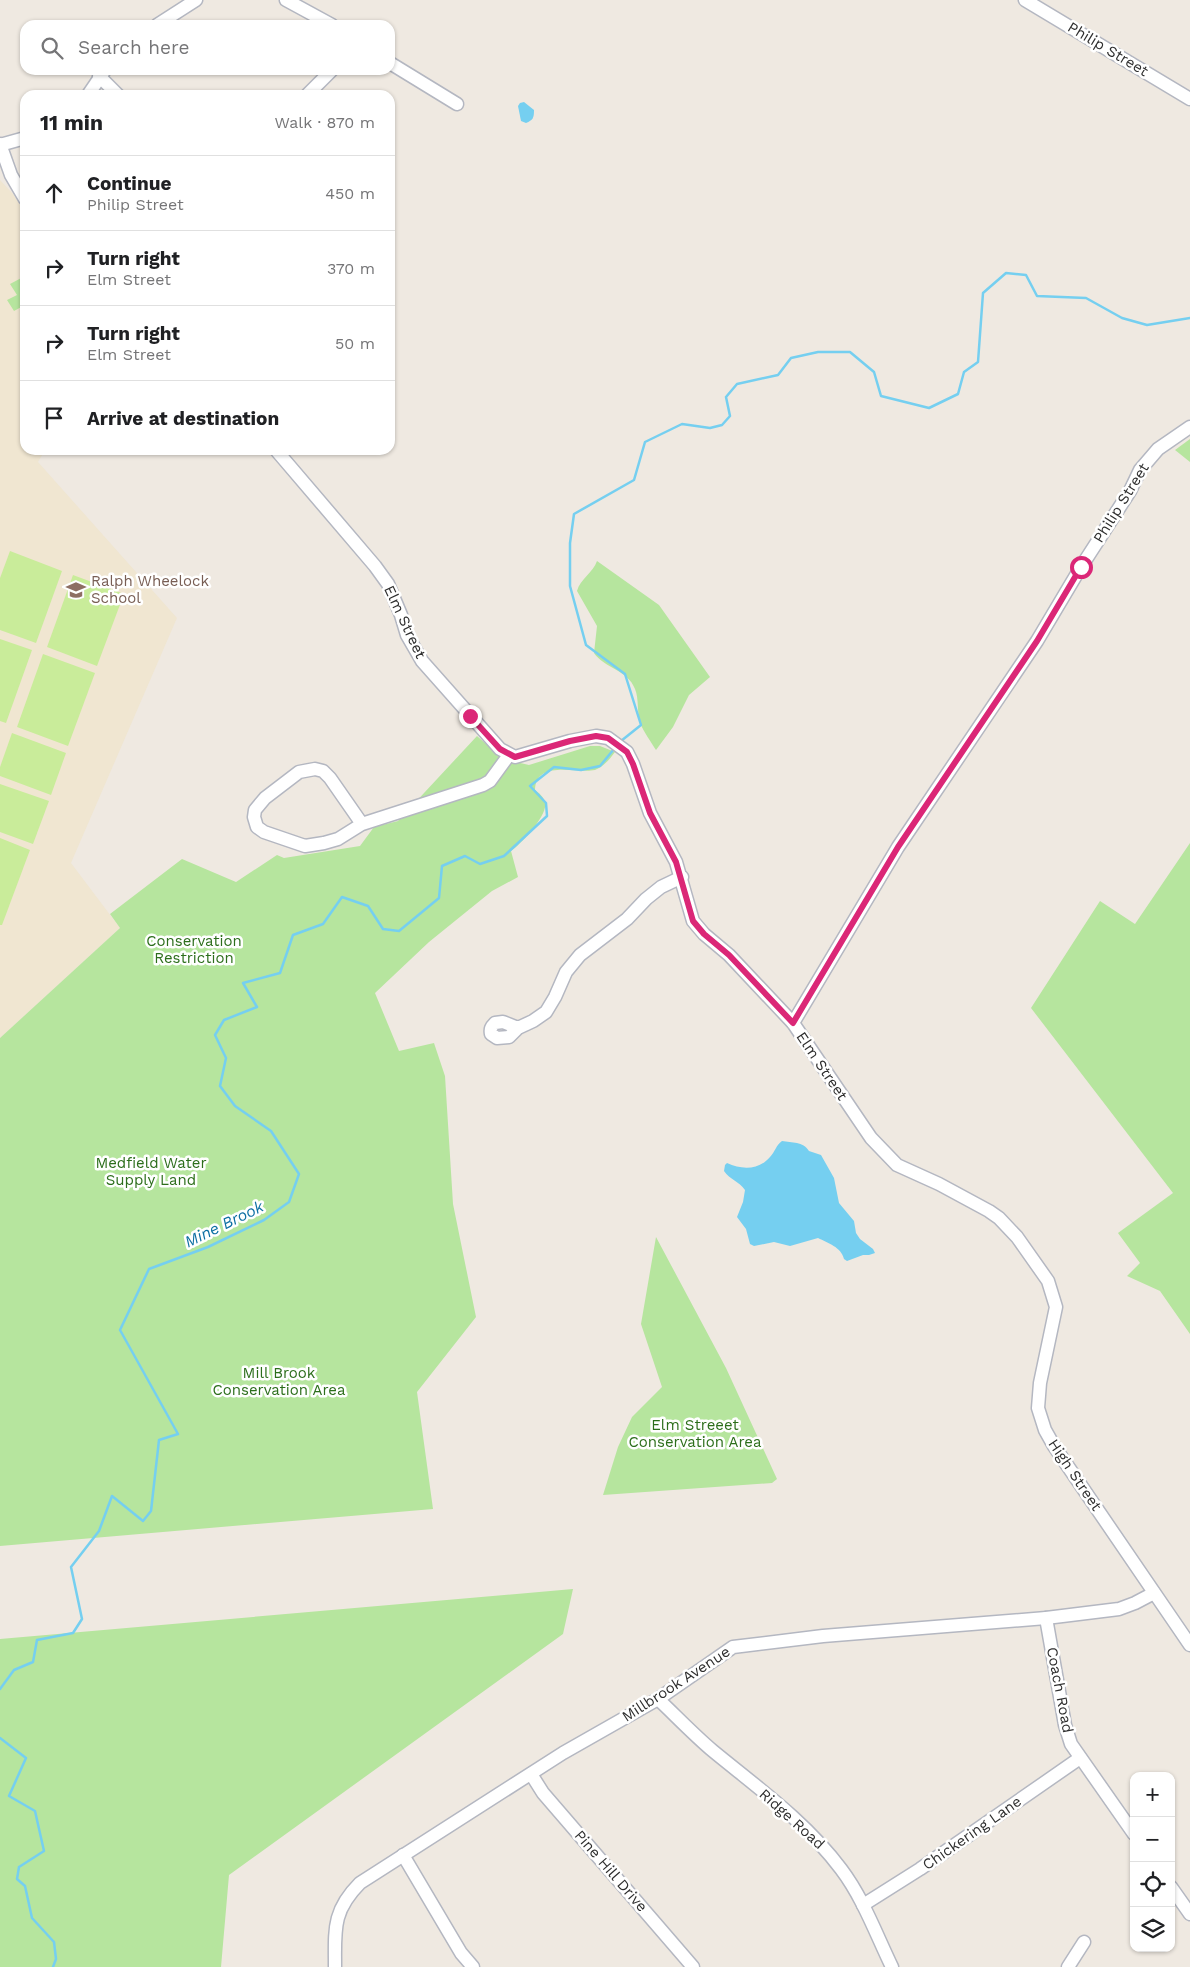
<!DOCTYPE html>
<meta charset="utf-8">
<style>
:root{--surface:#fff;--page:#f2f2f2;--text:#202124;--muted:#757577;--line:#e0e0e0}
body{margin:0;font-family:"Work Sans",sans-serif;background:var(--page);color:var(--text)}
.controls{position:absolute;right:15px;bottom:15px;display:grid;overflow:hidden;border-radius:10px;box-shadow:0 1px 4px #0004}
.controls button{width:45px;height:45px;display:grid;place-items:center;padding:0;border:0;border-bottom:1px solid var(--line);background:var(--surface);color:var(--text);font:25px sans-serif}
.stop{position:absolute;width:15px;height:15px;margin:-11px;border:4px solid #db2777;border-radius:50%;background:#fff}
.stop.end{background:#db2777;border-color:#fff;box-shadow:0 1px 5px #0008}
.list{margin:0;padding:0;list-style:none}
h2{display:flex;justify-content:space-between;align-items:center;height:65px;margin:0;padding:0 20px;font-size:21px}
h2 small{font-size:16px;font-weight:400;color:var(--muted)}
.list li{display:grid;grid-template-columns:32px 1fr auto;gap:15px;align-items:center;box-sizing:border-box;height:75px;padding:0 20px;border-top:1px solid var(--line)}
.list b{display:block;font-size:19px;white-space:nowrap}
.list p{margin:0;font-size:16px;white-space:nowrap;color:var(--muted)}
.list em{font-size:16px;font-style:normal;color:var(--muted)}
.icon{flex:none;width:28px;height:28px;fill:none;stroke:currentColor;stroke-width:2;stroke-linecap:round;stroke-linejoin:round}
.map{position:relative;flex:none;width:1190px;height:1967px;overflow:hidden}
.search{position:absolute;background:var(--surface);box-shadow:0 1px 4px #0004;left:20px;top:20px;width:375px;height:55px;display:flex;align-items:center;gap:12px;box-sizing:border-box;padding:0 18px;border-radius:15px;color:var(--muted);font-size:19px}
.panel{position:absolute;background:var(--surface);box-shadow:0 1px 4px #0004;left:20px;top:90px;width:375px;height:365px;border-radius:15px}
.map>svg:first-child{display:block}
</style>
<div class="map">
<svg width="1190" height="1967" viewBox="0 0 1190 1967">
<rect width="100%" height="100%" fill="#efe9e1"/>
<path fill="#f0e6d1" d="M0 180 13 194 25 213V450H45L38 462 177 618 71 863 120 928 0 1038Z"/>
<g fill="#b6e59e">
<path d="M25 276V305L14 311 7 300 17 295 10 284Z"/>
<path d="M1190 439V462L1175 450Z"/>
<path d="M597 561 659 605 710 677 689 695 673 727 656 750C651 742 644 732 640 723 637 714 639 698 635 689 628 670 604 668 594 653L597 626 577 591C580 579 593 573 597 561Z"/>
<path d="M477 736 503 759 529 765 590 746H600L615 752C610 759 603 767 595 770 577 774 536 759 535 790 539 793 544 797 545 803 548 815 521 844 511 851L518 877 492 891 429 942 375 993 399 1051 434 1043 445 1076 453 1204 476 1317 417 1392 433 1509 0 1546V1038L120 928 110 914 182 859 236 882 277 855 284 858 360 846 374 827 398 821Z"/>
<path d="M1190 843V1334L1160 1291 1127 1276 1140 1263 1118 1233 1173 1193 1031 1008 1100 901 1135 924Z"/>
<path d="M656 1237 726 1368 777 1479 772 1483 603 1495 618 1447 632 1417 662 1387 641 1324Z"/>
<path d="M573 1589 563 1634 229 1875 221 1967H0V1639Z"/>
</g>
<g fill="#c9ec9a">
<path d="M10 551 62 571 36 643 0 630V578Z"/>
<path d="M73 575 124 594 97 666 47 647Z"/>
<path d="M0 639 32 650 6 723 0 721Z"/>
<path d="M43 654 95 673 68 746 17 727Z"/>
<path d="M12 733 66 753 51 795 0 776V767Z"/>
<path d="M0 784 49 801 33 844 0 832Z"/>
<path d="M0 838 30 850 2 925H0Z"/>
</g>
<g fill="#75cff0">
<path d="M524 102 534 110C534 118 533 120 526 123L521 121 518 106 520 103Z"/>
<path d="M782 1141C792 1143 803 1141 809 1151L821 1155 834 1178 839 1203 854 1221 856 1233 860 1239 873 1249 875 1253 869 1255H863L847 1261 844 1259C841 1247 828 1243 818 1238L790 1246 774 1242 754 1246 750 1244 746 1229 737 1217 743 1202 745 1190C739 1181 730 1180 724 1171L725 1165 727 1163C742 1170 759 1170 770 1157 775 1152 776 1145 782 1141Z"/>
</g>
<g fill="none" stroke-linecap="round" stroke-linejoin="round">
<g stroke="#75cff0" stroke-width="2.5">
<path d="M621 741 641 725 625 674 586 645 570 586V543L574 514 634 480 645 442 682 424 710 428 722 425 730 416 726 397 737 384 778 375 791 358 818 352H850L874 372 881 396 929 408 958 394 964 372 978 362 983 293 1006 273 1026 275 1037 296 1086 298 1122 318 1147 325 1190 318"/>
<path d="M0 1689 14 1670 33 1662 37 1640 73 1633 82 1619 71 1567 99 1531 112 1496 143 1521 151 1511 159 1440 178 1434 120 1330 149 1269 208 1247 264 1220 289 1202 299 1174 271 1131 235 1106 220 1086 226 1058 215 1035 224 1020 257 1007 243 983 280 973 293 935 323 924 342 897 368 906 383 929 399 931 439 898 442 866 465 856 480 864 504 856 547 816 546 803 530 786 554 767 581 770 600 766 614 749"/>
<path d="M0 1738 26 1758 9 1796 35 1811 44 1851 19 1867 17 1879 25 1886 32 1918 54 1942 56 1959 53 1967"/>
</g>
<defs>
<g id="minor">
<path d="M286 0 332 25"/>
<path d="M1025 0 1190 99"/>
<path d="M157 25 196 0"/>
<path d="M390 63 457 104"/>
<path d="M99 76 118 95"/>
<path d="M88 95 105 70"/>
<path d="M307 95 332 70"/>
<path d="M0 144 11 175 25 199"/>
<path d="M0 145 25 138"/>
<path d="M276 450 375 566 388 584 401 615 407 635 422 661 500 749 515 757 570 741 596 736 608 738 627 752 633 764 650 813 676 862 693 921 704 934 729 955 793 1023 871 1138 897 1165 939 1184 989 1211 999 1218 1017 1237 1048 1281 1056 1307 1040 1383 1038 1408 1045 1430 1054 1446 1190 1645"/>
<path d="M362 824 330 778 323 771 315 769 299 772 265 798 255 810 254 817 257 827 264 832 305 846 324 843 338 839 362 824 483 785 490 781 509 755"/>
<path d="M793 1023 898 847 1037 641 1081 567 1130 491 1140 470 1158 449 1190 427"/>
<path d="M518 1028 503 1022 495 1023C491 1027 490 1029 491 1034L497 1038 509 1037 518 1028 533 1021 546 1012 555 997 566 972 580 955 627 919 646 899 661 887 682 877"/>
<path d="M1046 1618 1065 1725 1071 1744 1134 1834"/>
<path d="M658 1699C676 1716 694 1735 713 1751 758 1788 806 1822 841 1869 863 1898 876 1934 892 1967"/>
<path d="M531 1774 543 1793 693 1967"/>
<path d="M403 1855 461 1953 473 1967"/>
<path d="M1171 1887 1190 1914"/>
<path d="M863 1905 920 1869 1080 1758"/>
<path d="M335 1967C335 1930 332 1911 360 1883L563 1753 658 1699 733 1647 823 1636 1046 1618 1119 1609 1135 1603 1154 1593"/>
<path d="M1068 1967 1084 1942"/>
</g>
</defs>
<use href="#minor" stroke="#b4b7c1" stroke-width="15"/>
<use href="#minor" stroke="#fff" stroke-width="12"/>
</g>
<g fill="none" stroke-linecap="round" stroke-linejoin="round">
<path stroke="#db2777" stroke-width="6" d="M470 716 500 749 515 757 570 741 596 736 608 738 627 752 633 764 650 813 676 862 693 921 704 934 729 955 793 1023 898 847 1037 641 1081 567"/>
</g>
<defs>
<symbol id="school-bare" viewBox="-9 -9 18 18"><path d="M0-5L7-2L0 1L-7-2ZM-4 1L0 2.5L4 1V4Q0 6-4 4Z" fill="#8d6e63" stroke="#fff" stroke-width="2.5" paint-order="stroke"/></symbol>
</defs>
<g fill-rule="evenodd">
<use href="#school-bare" x="62" y="576" width="28" height="28"/>
</g>
<g text-anchor="middle" dominant-baseline="central" stroke-width="5" stroke-linejoin="round" paint-order="stroke">
<g font-size="15" fill="#2e2e2e" stroke="#fff">
<text transform="translate(1108 49) rotate(31)">Philip Street</text>
<text transform="translate(1121 503) rotate(-58)">Philip Street</text>
<text transform="translate(405 622) rotate(65)">Elm Street</text>
<text transform="translate(822 1066) rotate(56)">Elm Street</text>
<text transform="translate(1075 1475) rotate(56)">High Street</text>
<text transform="translate(676 1684) rotate(-33)">Millbrook Avenue</text>
<text transform="translate(1060 1690) rotate(79)">Coach Road</text>
<text transform="translate(792 1819) rotate(42)">Ridge Road</text>
<text transform="translate(972 1833) rotate(-35)">Chickering Lane</text>
<text transform="translate(611 1871) rotate(49)">Pine Hill Drive</text>
</g>
<g font-size="15" fill="#785e54" stroke="#fff" text-anchor="start">
<text x="91" y="581">Ralph Wheelock<tspan x="91" dy="17">School</tspan></text>
</g>
<g font-size="15" fill="#2c6e1b" stroke="#fff">
<text x="194" y="941">Conservation<tspan x="194" dy="17">Restriction</tspan></text>
<text x="151" y="1163">Medfield Water<tspan x="151" dy="17">Supply Land</tspan></text>
<text x="279" y="1373">Mill Brook<tspan x="279" dy="17">Conservation Area</tspan></text>
<text x="695" y="1425">Elm Streeet<tspan x="695" dy="17">Conservation Area</tspan></text>
</g>
<g font-size="16" font-style="italic" fill="#0d6fa3" stroke="#fff">
<text transform="translate(224 1224) rotate(-26)">Mine Brook</text>
</g>
</g>
</svg>
<div class="controls">
<button>+</button>
<button>−</button>
<button><svg class="icon" aria-label="locate" viewBox="0 0 24 24"><circle cx="12" cy="12" r="6"/><path d="M12 2v4M12 18v4M2 12h4M18 12h4"/></svg></button>
<button><svg class="icon" aria-label="layers" viewBox="0 0 24 24"><path d="M12 4l9 5-9 5-9-5zM3 14l9 5 9-5"/></svg></button>
</div>
<div class="stop" style="left:1081px;top:567px"></div>
<div class="stop end" style="left:470px;top:716px"></div>
<div class="search"><svg class="icon" aria-label="search" viewBox="0 0 24 24"><circle cx="10" cy="10" r="6"/><path d="M15 15l6 6"/></svg>Search here</div>
<section class="panel">
<h2>11 min<small>Walk · 870 m</small></h2>
<ul class="list">
<li><svg class="icon" aria-label="ahead" viewBox="0 0 24 24"><path d="M12 20V5M6 11l6-6 6 6"/></svg><div><b>Continue</b><p>Philip Street</p></div><em>450 m</em></li>
<li><svg class="icon" aria-label="right" viewBox="0 0 24 24"><path d="M7 20v-9h11M14 6l5 5-5 5"/></svg><div><b>Turn right</b><p>Elm Street</p></div><em>370 m</em></li>
<li><svg class="icon" aria-label="right" viewBox="0 0 24 24"><path d="M7 20v-9h11M14 6l5 5-5 5"/></svg><div><b>Turn right</b><p>Elm Street</p></div><em>50 m</em></li>
<li><svg class="icon" aria-label="arrive" viewBox="0 0 24 24"><path d="M6 21V4h12l-3 4 3 4H6"/></svg><div><b>Arrive at destination</b></div></li>
</ul>
</section>
</div>
